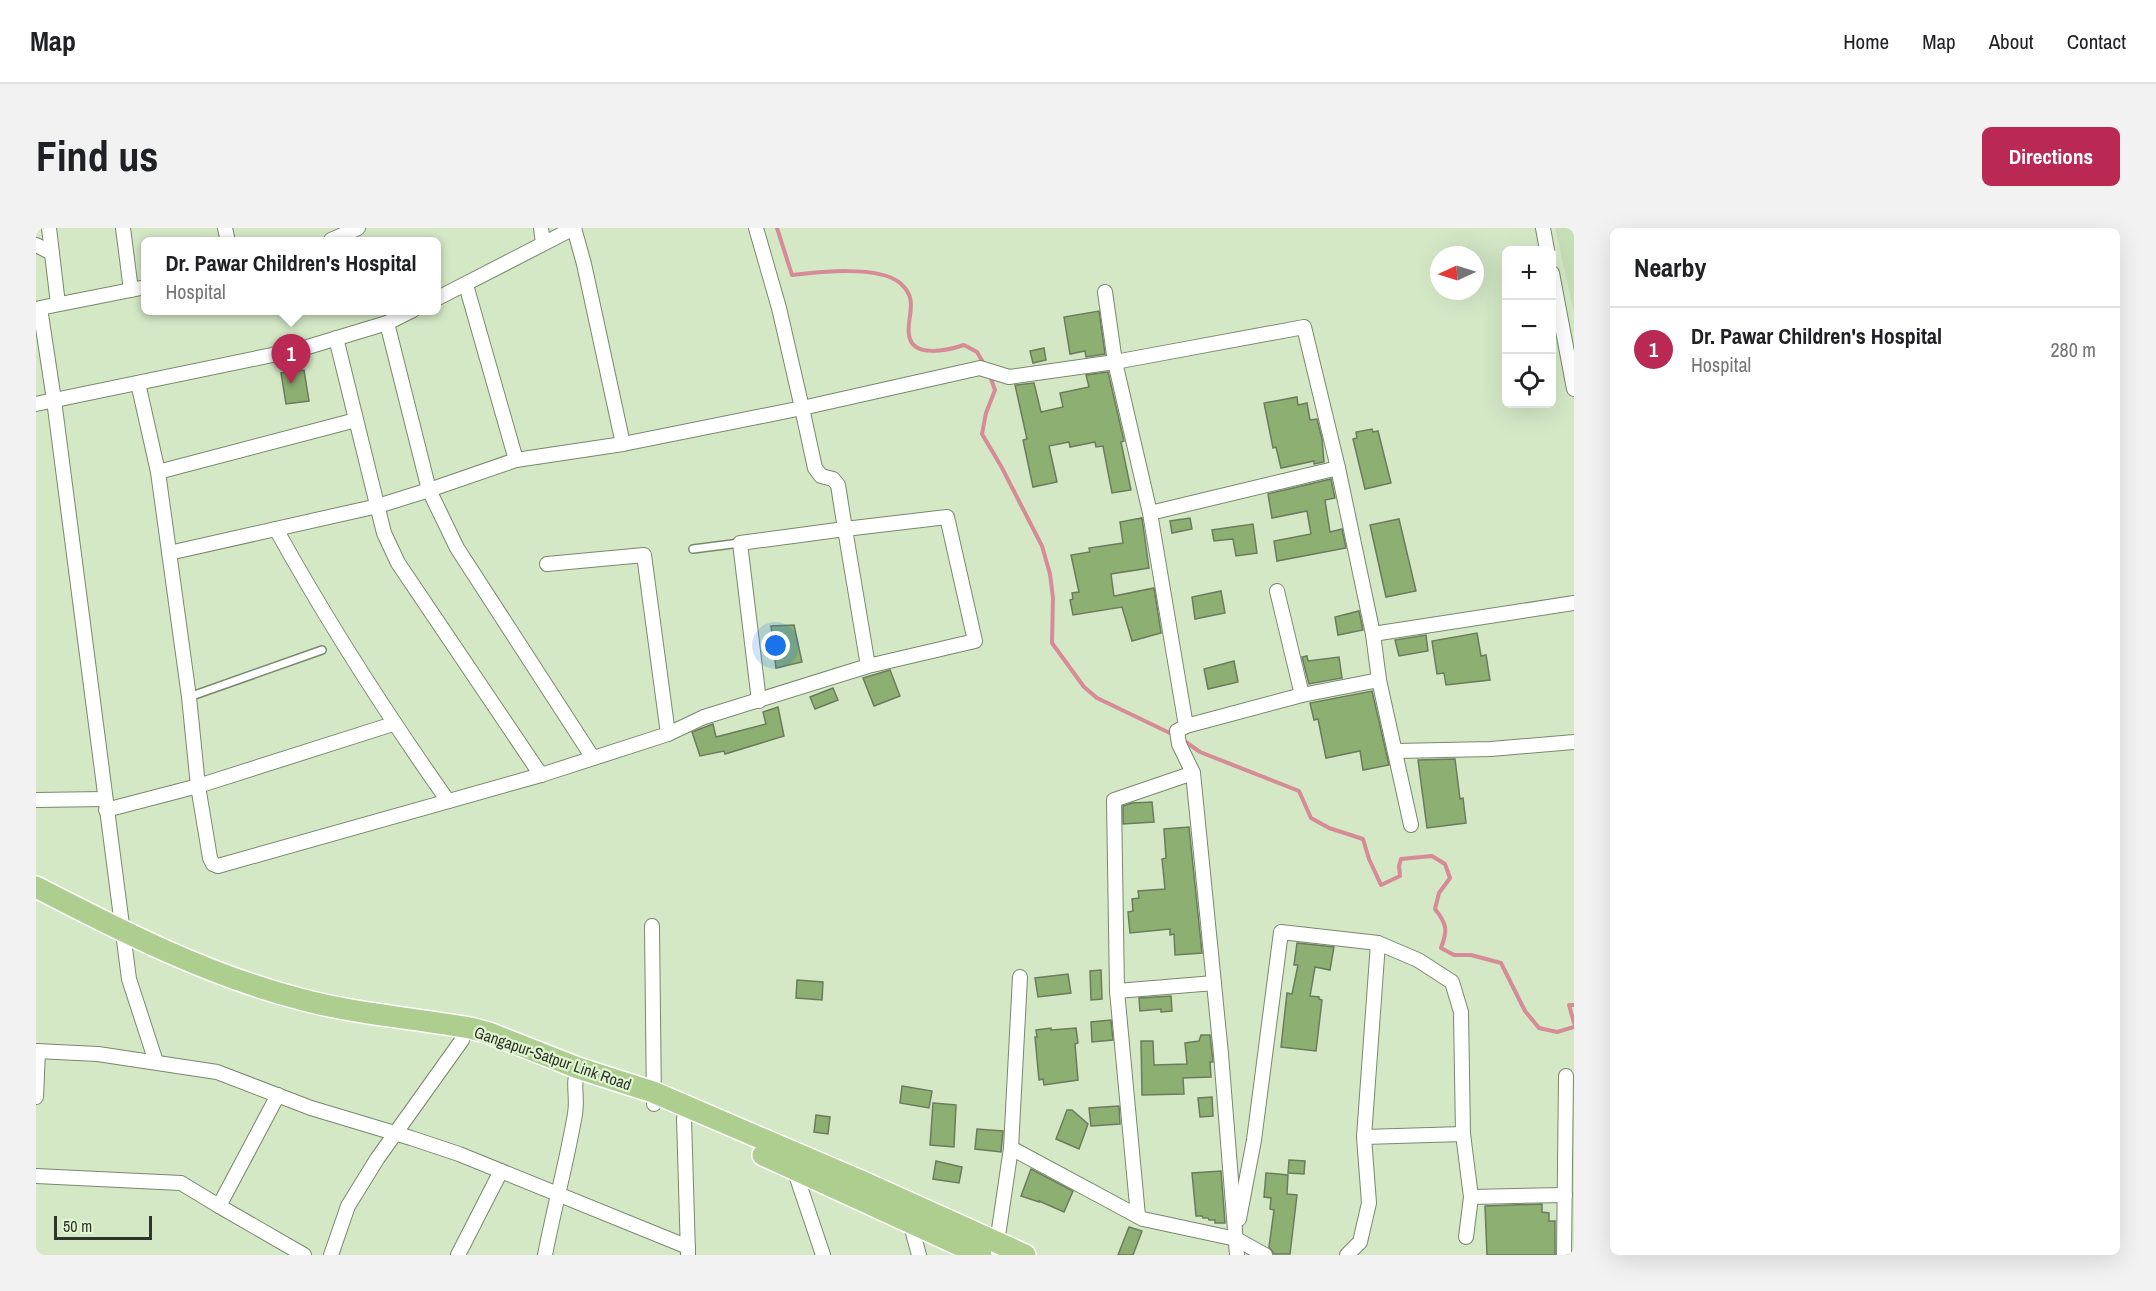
<!DOCTYPE html>
<meta charset="utf-8">
<style>
:root{--surface:#fff;--page:#f2f2f2;--text:#202124;--muted:#757577;--line:#e0e0e0;--accent:#b92954}
body{margin:0;font-family:"Archivo Narrow",sans-serif;background:var(--page);color:var(--text)}
.controls{position:absolute;right:18px;top:18px;display:grid;overflow:hidden;border-radius:9px;box-shadow:0 6px 24px #0002}
.controls button{width:54px;height:54px;display:grid;place-items:center;padding:0;border:0;border-bottom:2px solid var(--line);background:var(--surface);color:var(--text);font:30px sans-serif}
.compass{position:absolute;left:1394px;top:18px;width:54px;height:54px;border-radius:50%;background:var(--surface);box-shadow:0 6px 24px #0002;rotate:266deg}
.scale{position:absolute;left:18px;bottom:15px;width:98px;box-sizing:border-box;padding-left:6px;border:3px solid #2e3629;border-top:0;font-size:16px;line-height:21px;white-space:nowrap;color:#2e3629;-webkit-text-stroke:4px #e1f5d3;paint-order:stroke}
.you{position:absolute;left:740px;top:418px;width:21px;height:21px;margin:-15px;border:4px solid #fff;border-radius:50%;background:#1a73e8;box-shadow:0 0 0 9px #1a73e833}
.badge{display:grid;place-items:center;width:39px;height:39px;border-radius:50%;background:var(--accent);color:#fff;font-size:20px;font-weight:700}
.pin{position:absolute;translate:-50% -50px;filter:drop-shadow(0 2px 3px #0008)}
.pin::after{content:'';position:absolute;top:32px;width:21px;height:18px;background:inherit;clip-path:polygon(0 0,100% 0,50% 100%)}
.popup{position:absolute;left:105px;top:9px;width:300px;height:78px;box-sizing:border-box;display:grid;place-content:center;border-radius:9px;background:var(--surface);filter:drop-shadow(0 2px 4px #0005);font-size:20px;white-space:nowrap;color:var(--muted)}
.popup b{font-size:22px;color:var(--text)}
.popup::after{content:'';position:absolute;left:50%;top:100%;margin-left:-12px;border:12px solid transparent;border-top-color:var(--surface)}
.list{margin:0;padding:0;list-style:none}
h2{display:flex;justify-content:space-between;align-items:center;height:78px;margin:0;padding:0 24px;font-size:26px}
h2 small{font-size:20px;font-weight:400;color:var(--muted)}
.list li{display:grid;grid-template-columns:39px 1fr auto;gap:18px;align-items:center;box-sizing:border-box;height:84px;padding:0 24px;border-top:2px solid var(--line)}
.list b{display:block;font-size:22px;white-space:nowrap}
.list p{margin:0;font-size:20px;white-space:nowrap;color:var(--muted)}
.list em{font-size:20px;font-style:normal;color:var(--muted)}
.icon{flex:none;width:33px;height:33px;fill:none;stroke:currentColor;stroke-width:2;stroke-linecap:round;stroke-linejoin:round}
.map{position:relative;flex:none;width:1538px;height:1027px;overflow:hidden;border-radius:9px}
header{display:flex;align-items:center;gap:36px;box-sizing:border-box;height:84px;padding:0 30px;background:var(--surface);border-bottom:2px solid var(--line)}
header strong{font-size:28px}
nav{display:flex;gap:33px;margin-inline-start:auto;font-size:21px}
.intro{display:flex;align-items:center;justify-content:space-between;box-sizing:border-box;height:144px;padding:0 36px}
h1{margin:0;font-size:42px}
.button{padding:15px 27px;border-radius:9px;background:var(--accent);color:#fff;font-size:21px;font-weight:700}
main{display:flex;gap:36px;padding:0 36px}
aside{flex:1;background:var(--surface);border-radius:9px;box-shadow:0 6px 24px #0002}
.map>svg:first-child{display:block}
</style>
<header>
<strong>Map</strong>
<nav><a>Home</a><a>Map</a><a>About</a><a>Contact</a></nav>
</header>
<div class="intro"><h1>Find us</h1><a class="button">Directions</a></div>
<main>
<div class="map">
<svg width="1538" height="1027" viewBox="0 0 1538 1027">
<rect width="100%" height="100%" fill="#d4e8c6"/>
<path fill="#c6deb5" d="M1519 0H1538V84Z"/>
<g fill="none" stroke-linecap="round" stroke-linejoin="round">
<g stroke="#d68b97" stroke-width="4">
<path d="M741 0 756 47C782 44 843 37 864 55 884 72 870 89 873 107 876 131 913 122 928 117L941 124 948 136"/>
<path d="M954 148 959 162 950 185 946 206 965 238 1006 318 1014 346 1017 370 1016 415 1048 459 1061 470 1138 507"/>
<path d="M1147 512 1164 524 1263 563 1275 590 1293 600 1327 611 1333 631 1345 657 1364 648 1363 638 1365 631 1396 628 1409 636 1414 650 1403 665 1399 681C1411 696 1412 702 1405 720L1418 727H1435L1465 735 1489 783 1503 800 1521 804 1538 799"/>
<path d="M1538 777H1533L1538 795"/>
</g>
</g>
<g fill="#8daf72" stroke="#6a7c5d" stroke-width="1.5">
<path d="M1063 83 1069 126 1050 129 1049 123 1034 126 1028 89Z"/>
<path d="M1008 120 1010 132 997 135 994 123Z"/>
<path d="M268 142 273 173 250 176 245 145Z"/>
<path d="M1072 144 1088 213 1085 214 1095 262 1076 265 1067 218 1060 219 1059 214 1034 219 1033 214 1013 218 1021 254 997 259 987 212 991 211 979 157 998 155 1005 184 1027 179 1024 165 1053 159 1050 147Z"/>
<path d="M1261 169 1262 177 1271 175 1274 192 1281 191 1286 211 1288 234 1278 236V233L1245 240 1240 219 1237 220 1228 175Z"/>
<path d="M1336 201 1337 204 1342 203 1355 255 1329 261 1317 211 1321 210 1320 204Z"/>
<path d="M1295 251 1299 270 1289 272 1294 304 1306 301 1310 320 1241 333 1238 313 1275 306 1271 283 1236 290 1232 266Z"/>
<path d="M1106 290 1113 340 1075 346 1078 368 1118 360 1125 405 1096 413 1086 379 1037 387 1034 372 1037 371 1036 365 1043 364 1035 327 1054 324 1053 320 1087 315 1084 294Z"/>
<path d="M1154 290 1156 301 1136 305 1134 293Z"/>
<path d="M1363 291 1380 363 1350 369 1334 297Z"/>
<path d="M1217 296 1221 325 1200 328 1197 311 1178 313 1176 302Z"/>
<path d="M1185 363 1189 385 1159 391 1156 369Z"/>
<path d="M1323 383 1327 402 1302 407 1299 389Z"/>
<path d="M758 397 766 434 740 440 735 398Z"/>
<path d="M1441 405 1445 428 1450 427 1454 452 1410 457 1408 445 1401 446 1396 413Z"/>
<path d="M1390 407 1392 423 1363 428 1359 412Z"/>
<path d="M1271 428 1272 433 1303 429 1306 450 1273 456 1266 429Z"/>
<path d="M1198 433 1202 454 1172 461 1168 441Z"/>
<path d="M854 442 864 468 838 478 827 450Z"/>
<path d="M797 460 802 472 779 481 774 469Z"/>
<path d="M1336 463 1353 537 1327 542 1324 523 1290 530 1282 491 1278 492 1274 475Z"/>
<path d="M742 479 748 508 689 526 688 523 664 528 656 504 677 496 680 509 730 496 727 484Z"/>
<path d="M1419 531 1424 571 1427 570 1430 595 1391 600 1382 532Z"/>
<path d="M1116 574 1118 594 1087 596V578L1096 575Z"/>
<path d="M1153 599 1166 725 1139 727 1138 706 1134 707V701L1094 705 1092 684 1097 683 1096 671 1103 670 1102 663 1129 661 1126 631 1130 630 1128 601Z"/>
<path d="M1261 715 1298 719 1294 742 1279 739 1274 768 1283 769V771L1286 772 1280 823 1245 819 1251 765 1256 766 1262 737H1258Z"/>
<path d="M1065 742 1066 771 1055 772 1054 743Z"/>
<path d="M1032 746 1035 765 1002 769 999 750Z"/>
<path d="M761 752 787 754 786 772 760 770Z"/>
<path d="M1135 768 1136 783 1125 784V781L1104 783 1103 770Z"/>
<path d="M1075 792 1077 812 1056 814 1055 794Z"/>
<path d="M1015 800V802L1040 800 1042 815 1039 816 1042 852 1008 857 1007 851 1003 852 999 809H1001L1000 802Z"/>
<path d="M1165 807H1174L1177 834H1174L1175 849 1147 850 1148 866 1106 867 1105 813H1117L1118 837 1151 836 1149 815 1163 813Z"/>
<path d="M866 858 896 863 893 880 864 875Z"/>
<path d="M1176 869 1177 888 1164 889 1162 870Z"/>
<path d="M897 875 920 877 918 919 894 917Z"/>
<path d="M1083 878 1084 896 1055 898 1053 880Z"/>
<path d="M1031 882H1036L1052 896 1043 921 1020 911Z"/>
<path d="M780 887 794 889 792 906 778 904Z"/>
<path d="M941 901 967 903 965 924 939 921Z"/>
<path d="M1253 932 1269 933 1268 946 1252 945Z"/>
<path d="M900 933 926 939 923 955 897 951Z"/>
<path d="M995 941 1037 963 1028 984 1003 973V974L985 968Z"/>
<path d="M1185 943 1189 995H1179V992H1173L1172 990H1167L1166 988H1160L1156 945Z"/>
<path d="M1230 945 1252 947 1251 966 1261 967 1254 1026H1238L1233 1019 1238 982 1234 981 1235 970 1228 969Z"/>
<path d="M1506 976V984L1513 985V993H1519V1027H1451L1449 978Z"/>
<path d="M1093 999 1106 1003 1097 1027H1082Z"/>
</g>
<g fill="none" stroke-linecap="round" stroke-linejoin="round">
<defs>
<g id="service">
<path d="M657 321 704 315"/>
<path d="M153 469 286 422"/>
</g>
<g id="minor">
<path d="M13 0 22 76"/>
<path d="M87 0 95 62"/>
<path d="M189 0 192 14"/>
<path d="M505 0 507 15"/>
<path d="M720 0 743 80 766 180 944 140 973 149 1079 134 1268 99 1302 240 1337 406 1343 452 1375 597"/>
<path d="M1507 0 1511 22"/>
<path d="M295 12 322 0"/>
<path d="M0 17 16 25"/>
<path d="M1516 45 1538 161"/>
<path d="M430 57 480 232 587 216 766 180 779 240 785 248 797 251 802 257 809 301 704 315 723 473"/>
<path d="M110 59 4 80 18 172 93 751 120 834"/>
<path d="M1069 64 1079 134 1114 285 1150 498 1141 503 1143 516 1157 545 1185 826 1201 1027"/>
<path d="M400 71 538 0 548 36 587 216"/>
<path d="M351 95 393 262 421 320 557 530"/>
<path d="M300 110 348 305 362 335 505 547"/>
<path d="M102 155 122 244 320 192"/>
<path d="M0 176 265 121 351 95 377 82"/>
<path d="M122 244 153 469 162 558 174 630 177 636 182 638 505 547 632 506 668 489 832 438 939 413 911 289 809 301 832 438"/>
<path d="M1114 285 1302 240"/>
<path d="M240 301C292 395 350 485 412 573"/>
<path d="M133 325 342 278 393 262 480 232"/>
<path d="M511 336 608 327 632 506"/>
<path d="M1241 363 1266 467"/>
<path d="M1337 406 1538 375"/>
<path d="M1150 498 1266 467 1343 452"/>
<path d="M1360 523 1455 521 1538 514"/>
<path d="M0 572 69 571"/>
<path d="M70 582 162 558 357 496"/>
<path d="M616 698 618 876"/>
<path d="M1342 715 1382 732 1416 754 1425 784 1427 906"/>
<path d="M1081 763 1178 755"/>
<path d="M0 823 62 826 181 844 275 880 375 910 423 926 652 1019"/>
<path d="M242 867 183 978 268 1027"/>
<path d="M0 869 2 823"/>
<path d="M648 890 652 1026"/>
<path d="M1328 909 1427 906 1435 969 1430 1009"/>
<path d="M975 920 1107 991 1200 1011 1229 1027"/>
<path d="M758 941 787 1027"/>
<path d="M0 948 145 955 183 978"/>
<path d="M1435 969 1529 967"/>
<path d="M1102 988 1081 763 1078 572 1157 545"/>
<path d="M1203 991 1218 912 1245 704 1342 715 1328 909 1333 975 1324 1014 1311 1027"/>
<path d="M875 992 874 994 883 1027"/>
<path d="M295 1027 312 978 341 931 426 812"/>
<path d="M422 1027 465 943"/>
<path d="M509 1027C518 980 531 933 539 886 542 870 536 855 542 840"/>
<path d="M957 1027 961 1015 975 920 984 749"/>
<path d="M1528 1027 1530 848"/>
</g>
<g id="primary">
<path d="M0 659C85 703 171 747 264 771 319 786 378 790 434 800L453 805 542 840 617 864 827 954 989 1027"/>
<path d="M727 927 945 1027"/>
</g>
</defs>
<use href="#service" stroke="#78896b" stroke-width="10"/>
<use href="#minor" stroke="#78896b" stroke-width="16"/>
<use href="#primary" stroke="#fff" stroke-width="24"/>
<use href="#service" stroke="#fff" stroke-width="7"/>
<use href="#minor" stroke="#fff" stroke-width="14"/>
<use href="#primary" stroke="#aece8f" stroke-width="21"/>
</g>
<g text-anchor="middle" dominant-baseline="central" stroke-width="4.5" stroke-linejoin="round" paint-order="stroke">
<g font-size="16" fill="#2e3629" stroke="#e1f5d3">
<text transform="translate(517 830) rotate(19)">Gangapur-Satpur Link Road</text>
</g>
</g>
</svg>
<div class="controls">
<button>+</button>
<button>−</button>
<button><svg class="icon" aria-label="locate" viewBox="0 0 24 24"><circle cx="12" cy="12" r="6"/><path d="M12 2v4M12 18v4M2 12h4M18 12h4"/></svg></button>
</div>
<svg class="compass" viewBox="-18 -18 36 36"><path d="M0-13l5 13h-10z" fill="#e53935"/><path d="M0 13l5-13h-10z" fill="#757577"/></svg>
<div class="scale">50 m</div>
<div class="you"></div>
<div class="pin badge" style="left:255px;top:156px">1</div>
<div class="popup"><b>Dr. Pawar Children's Hospital</b>Hospital</div>
</div>
<aside>
<h2>Nearby<small></small></h2>
<ul class="list">
<li><span class="badge">1</span><div><b>Dr. Pawar Children's Hospital</b><p>Hospital</p></div><em>280 m</em></li>
</ul>
</aside>
</main>
